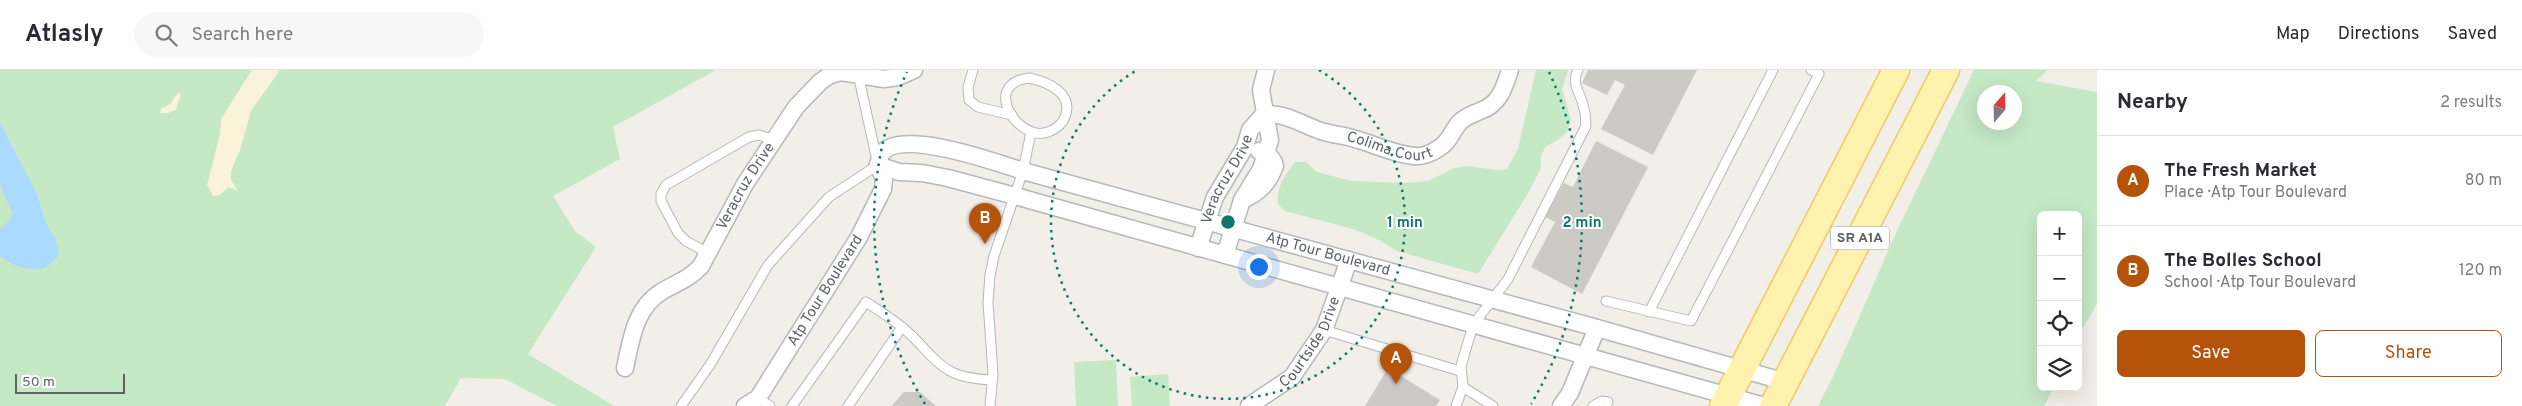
<!DOCTYPE html>
<meta charset="utf-8">
<style>
:root{--surface:#fff;--page:#f7f7f7;--text:#2b2b33;--muted:#7c7c81;--line:#e1e1e2;--accent:#b45309}
body{margin:0;font-family:Overpass,sans-serif;background:var(--page);color:var(--text)}
.controls{position:absolute;right:15px;bottom:15px;display:grid;overflow:hidden;border-radius:8px;box-shadow:0 5px 20px #0002}
.controls button{width:45px;height:45px;display:grid;place-items:center;padding:0;border:0;border-bottom:1px solid var(--line);background:var(--surface);color:var(--text);font:25px sans-serif}
.compass{position:absolute;left:1977px;top:15px;width:45px;height:45px;border-radius:50%;background:var(--surface);box-shadow:0 5px 20px #0002;rotate:20deg}
.scale{position:absolute;left:15px;bottom:12px;width:110px;box-sizing:border-box;padding-left:5px;border:2px solid #5f6368;border-top:0;font-size:14px;line-height:18px;white-space:nowrap;color:#5f6368;-webkit-text-stroke:4px #fff;paint-order:stroke}
.you{position:absolute;left:1258px;top:196px;width:18px;height:18px;margin:-12px;border:4px solid #fff;border-radius:50%;background:#1a73e8;box-shadow:0 0 0 8px #1a73e833}
.badge{display:grid;place-items:center;width:32px;height:32px;border-radius:50%;background:var(--accent);color:#fff;font-size:16px;font-weight:700}
.pin{position:absolute;translate:-50% -41px;filter:drop-shadow(0 1px 2px #0008)}
.pin::after{content:'';position:absolute;top:26px;width:18px;height:15px;background:inherit;clip-path:polygon(0 0,100% 0,50% 100%)}
.list{margin:0;padding:0;list-style:none}
h2{display:flex;justify-content:space-between;align-items:center;height:65px;margin:0;padding:0 20px;font-size:21px}
h2 small{font-size:16px;font-weight:400;color:var(--muted)}
.list li{display:grid;grid-template-columns:32px 1fr auto;gap:15px;align-items:center;box-sizing:border-box;height:90px;padding:0 20px;border-top:1px solid var(--line)}
.list b{display:block;font-size:19px;white-space:nowrap}
.list p{margin:0;font-size:16px;white-space:nowrap;color:var(--muted)}
.list em{font-size:16px;font-style:normal;color:var(--muted)}
.actions{display:flex;gap:10px;padding:15px 20px}
.actions a{flex:1;padding:11px 0;border:1px solid var(--accent);border-radius:8px;text-align:center;font-size:18px;color:var(--accent)}
.actions .main{background:var(--accent);color:#fff}
.icon{flex:none;width:28px;height:28px;fill:none;stroke:currentColor;stroke-width:2;stroke-linecap:round;stroke-linejoin:round}
.map{position:relative;flex:none;width:2097px;height:336px;overflow:hidden}
header{display:flex;align-items:center;gap:30px;box-sizing:border-box;height:70px;padding:0 25px;background:var(--surface);border-bottom:1px solid var(--line)}
header strong{font-size:24px}
nav{display:flex;gap:28px;margin-inline-start:auto;font-size:18px}
.search{width:350px;height:45px;background:var(--page);display:flex;align-items:center;gap:12px;box-sizing:border-box;padding:0 18px;border-radius:28px;color:var(--muted);font-size:19px}
main{display:flex}
aside{flex:1;background:var(--surface)}
.map>svg:first-child{display:block}
</style>
<header>
<strong>Atlasly</strong>
<div class="search"><svg class="icon" aria-label="search" viewBox="0 0 24 24"><circle cx="10" cy="10" r="6"/><path d="M15 15l6 6"/></svg>Search here</div>
<nav><a>Map</a><a>Directions</a><a>Saved</a></nav>
</header>
<main>
<div class="map">
<svg width="2097" height="336" viewBox="0 0 2097 336">
<rect width="100%" height="100%" fill="#f1efe8"/>
<g fill="#c5e8c5" fill-rule="evenodd">
<path d="M0 0H716L613 57 620 89 553 126 575 161 596 177 528 284 614 336H557L505 309 461 308 445 336H0Z"/>
<path d="M1536 0H1568L1562 19 1571 50 1567 62 1556 71 1545 77 1541 86V98L1530 120 1478 204 1397 181 1375 168 1353 159 1285 141 1278 134C1276 117 1285 105 1295 92H1306L1317 102 1351 111 1406 113 1428 111 1454 98 1468 96 1496 100 1507 99 1518 79Z"/>
<path d="M1974 0H2048L2036 11 2097 22V234L2078 266V145H2041V317H2054L2044 336H1818L1832 309 1896 163ZM1984 22H2014V52H1984Z"/>
<path d="M1116 290 1118 336H1076L1074 292Z"/>
<path d="M1168 304 1170 336H1132L1130 307Z"/>
</g>
<g fill="#fbf3d9">
<path d="M252 0H280L251 41 240 80 231 101V110L238 121 229 117 219 125 213 126 207 115 220 64 221 49Z"/>
<path d="M181 23 176 40 168 43H160L161 39 170 34 177 24Z"/>
</g>
<path fill="#aadaff" d="M0 53 36 122 48 158 55 168 59 184C44 208 19 200 0 186V159L9 151 12 143 0 114Z"/>
<g fill="#cccac5">
<path d="M1588 0H1697L1653 85 1601 59 1625 15 1615 10 1607 25 1582 13Z"/>
<path d="M1596 71 1648 97 1582 224 1531 197 1555 152 1545 147 1564 113 1573 117Z"/>
<path d="M1388 298 1440 330 1436 336H1365Z"/>
<path d="M904 322H920L936 336H892Z"/>
</g>
<g fill="none" stroke-linecap="round" stroke-linejoin="round">
<defs>
<g id="lane">
<path d="M973 0 968 17 969 30 978 37 1012 45"/>
<path d="M1029 8C1048 12 1074 23 1065 47 1062 55 1056 59 1048 62 1019 73 980 14 1029 8Z"/>
<path d="M708 183 686 171 678 163 661 131V124L666 115 749 67 759 65 774 70"/>
<path d="M1606 231 1691 251 1819 4 1811 0"/>
<path d="M1649 242 1773 0"/>
<path d="M1324 260 1460 301"/>
<path d="M1463 317 1493 336"/>
<path d="M758 328 770 336"/>
<path d="M681 336 710 295 768 195 829 127 878 95 858 4"/>
<path d="M792 336 866 232C881 242 898 252 911 265 941 295 945 308 992 310"/>
<path d="M848 336 902 257"/>
<path d="M990 336 993 304 988 232 990 205 994 186 1023 101 1031 62"/>
<path d="M1456 336 1463 317 1461 296 1473 255 1508 209 1586 56C1585 50 1586 44 1584 39 1582 24 1570 15 1578 0"/>
<path d="M1593 336 1602 331 1608 332"/>
</g>
<g id="street">
<path id="s1" d="M1264 44C1284 43 1300 53 1318 60 1329 64 1340 65 1352 68 1372 73 1392 84 1414 86 1422 87 1432 83 1439 78 1450 72 1452 60 1460 52 1466 46 1473 44 1480 41 1500 34 1504 18 1510 0"/>
<path d="M878 95 899 102 922 103 948 108 1015 126 1764 336"/>
<path d="M1242 130C1259 123 1268 114 1275 96 1273 87 1267 84 1259 81"/>
<path id="s2" d="M1198 178 1215 127 1245 77 1250 60 1264 44"/>
<path d="M1225 185 1242 130 1261 99 1266 84 1270 70 1261 20 1266 0"/>
<path id="s3" d="M625 298C631 270 635 238 661 222 677 212 687 211 701 196L745 114 796 37 820 12 830 5 841 2 884 9 898 7 914 0"/>
<path id="s4" d="M745 336 758 328 859 167 883 119 884 109 878 95C879 92 880 87 881 84 901 57 997 93 1023 101L1597 258 1786 312"/>
<path id="s5" d="M1249 336 1292 307 1324 260 1349 190"/>
<path d="M1561 336 1570 323 1597 258"/>
</g>
<g id="primary">
<path d="M1723 336 1896 0"/>
<path d="M1773 336 1946 0"/>
</g>
</defs>
<use href="#lane" stroke="#b5b8bc" stroke-width="11"/>
<use href="#street" stroke="#b5b8bc" stroke-width="19"/>
<use href="#primary" stroke="#f2c960" stroke-width="29"/>
<use href="#lane" stroke="#fff" stroke-width="9"/>
<use href="#street" stroke="#fff" stroke-width="16"/>
<use href="#primary" stroke="#fff2af" stroke-width="26"/>
</g>
<g fill="none" stroke="#0f766e" stroke-width="2.5" stroke-dasharray="2.5 5">
<path d="M1319 0A177 177 0 1 1 1137 0"/>
<path d="M925 334A354 354 0 0 1 907 2M1549 2A354 354 0 0 1 1531 334"/>
</g>
<g text-anchor="middle" dominant-baseline="central" stroke-width="4" stroke-linejoin="round" paint-order="stroke">
<rect fill="#fff" stroke="#8f9295" stroke-width="1" x="1831" y="156.5" width="58" height="23" rx="4"/>
<g font-size="14" font-weight="bold" fill="#5f6368">
<text x="1860" y="168">SR A1A</text>
</g>
<g font-size="15" fill="#5f6368" stroke="#fff">
<text stroke="none"><textPath href="#s1" startOffset="131">Colima Court</textPath></text>
<text stroke="none"><textPath href="#s2" startOffset="75">Veracruz Drive</textPath></text>
<text stroke="none"><textPath href="#s3" startOffset="226">Veracruz Drive</textPath></text>
<text stroke="none"><textPath href="#s4" startOffset="760">Atp Tour Boulevard</textPath></text>
<text stroke="none"><textPath href="#s4" startOffset="142">Atp Tour Boulevard</textPath></text>
<text stroke="none"><textPath href="#s5" startOffset="91">Courtside Drive</textPath></text>
</g>
</g>
<circle cx="1228" cy="152" r="8" fill="#0f766e" stroke="#fff" stroke-width="2.5"/>
<g font-size="15" text-anchor="middle" font-weight="bold" fill="#0f766e" stroke="#fff" stroke-width="4" stroke-linejoin="round" paint-order="stroke">
<text x="1405" y="157">1 min</text>
<text x="1582" y="157">2 min</text>
</g>
</svg>
<div class="controls">
<button>+</button>
<button>−</button>
<button><svg class="icon" aria-label="locate" viewBox="0 0 24 24"><circle cx="12" cy="12" r="6"/><path d="M12 2v4M12 18v4M2 12h4M18 12h4"/></svg></button>
<button><svg class="icon" aria-label="layers" viewBox="0 0 24 24"><path d="M12 4l9 5-9 5-9-5zM3 14l9 5 9-5"/></svg></button>
</div>
<svg class="compass" viewBox="-18 -18 36 36"><path d="M0-13l5 13h-10z" fill="#e53935"/><path d="M0 13l5-13h-10z" fill="#7c7c81"/></svg>
<div class="scale">50 m</div>
<div class="you"></div>
<div class="pin badge" style="left:1396px;top:314px">A</div>
<div class="pin badge" style="left:985px;top:174px">B</div>
</div>
<aside>
<h2>Nearby<small>2 results</small></h2>
<ul class="list">
<li><span class="badge">A</span><div><b>The Fresh Market</b><p>Place · Atp Tour Boulevard</p></div><em>80 m</em></li>
<li><span class="badge">B</span><div><b>The Bolles School</b><p>School · Atp Tour Boulevard</p></div><em>120 m</em></li>
</ul>
<div class="actions"><a class="main">Save</a><a>Share</a></div>
</aside>
</main>
